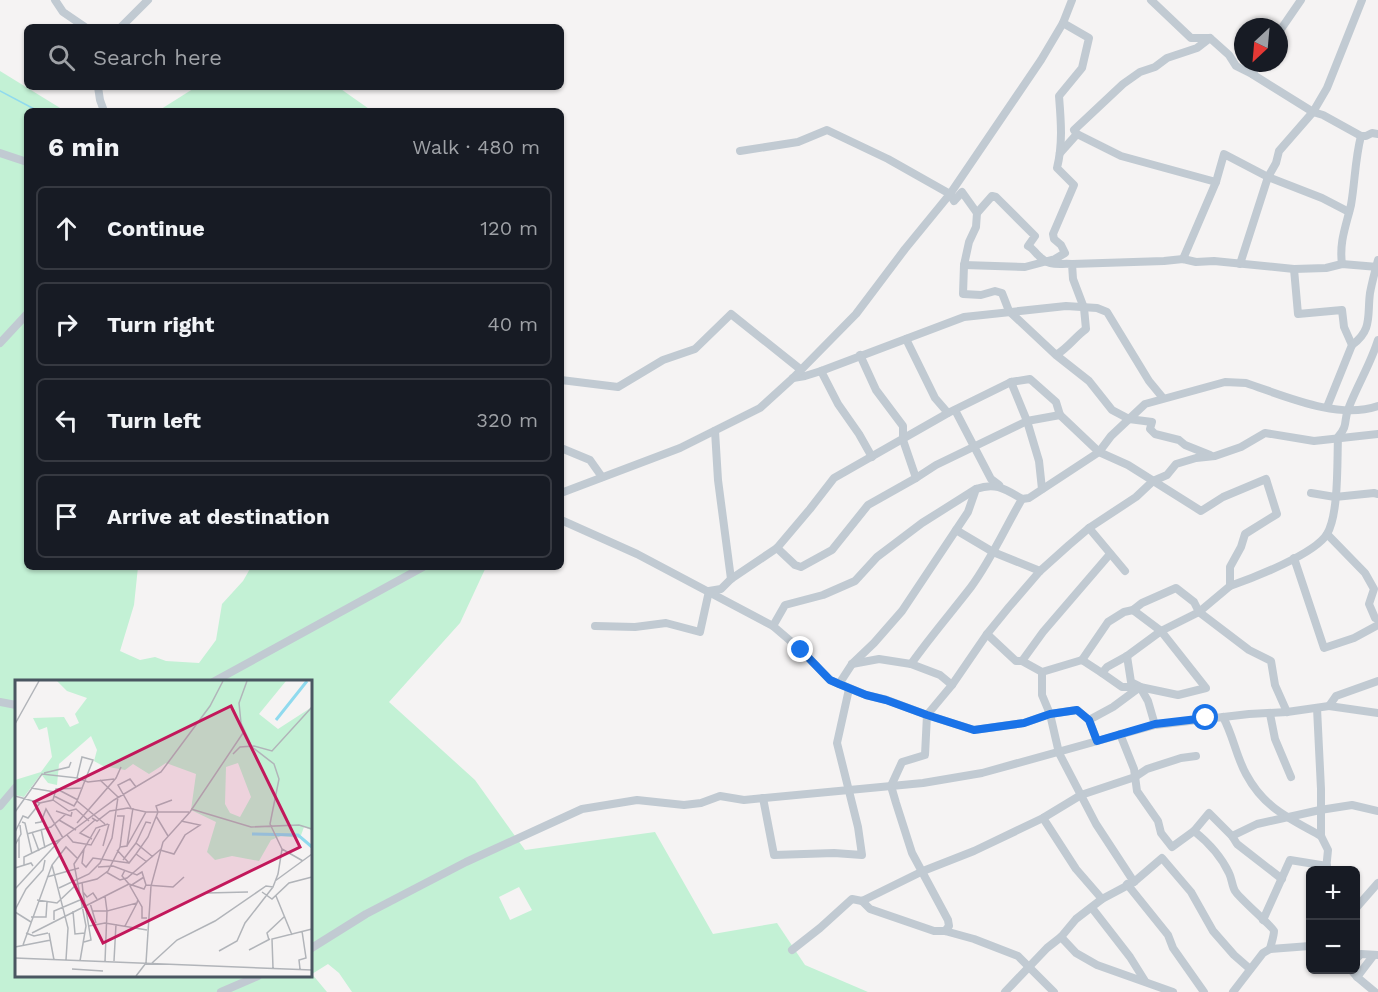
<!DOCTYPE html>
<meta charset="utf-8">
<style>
:root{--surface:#171b24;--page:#20242c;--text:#f1f3f6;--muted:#9ea1a6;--line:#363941}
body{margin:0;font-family:"Work Sans",sans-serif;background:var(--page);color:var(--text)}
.controls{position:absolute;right:18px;bottom:18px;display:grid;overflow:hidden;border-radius:9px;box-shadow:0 2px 4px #0004}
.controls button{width:54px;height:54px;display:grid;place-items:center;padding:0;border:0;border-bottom:2px solid var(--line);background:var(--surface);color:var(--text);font:30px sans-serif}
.compass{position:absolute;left:1234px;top:18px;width:54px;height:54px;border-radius:50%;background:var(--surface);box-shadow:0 2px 4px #0004;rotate:206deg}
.stop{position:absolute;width:18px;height:18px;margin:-14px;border:4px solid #1a73e8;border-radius:50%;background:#fff}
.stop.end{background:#1a73e8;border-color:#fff;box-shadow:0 2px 6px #0008}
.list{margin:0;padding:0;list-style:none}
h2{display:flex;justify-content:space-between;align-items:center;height:78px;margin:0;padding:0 24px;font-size:26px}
h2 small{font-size:20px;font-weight:400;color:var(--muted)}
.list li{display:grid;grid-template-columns:39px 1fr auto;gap:18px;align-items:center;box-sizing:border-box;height:84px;margin:0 12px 12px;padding:0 12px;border:2px solid var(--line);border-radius:9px}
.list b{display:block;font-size:22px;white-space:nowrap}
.list em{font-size:20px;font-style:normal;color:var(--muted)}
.icon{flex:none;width:33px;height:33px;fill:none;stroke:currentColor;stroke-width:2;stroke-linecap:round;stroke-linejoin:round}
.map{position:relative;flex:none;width:1378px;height:992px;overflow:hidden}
.search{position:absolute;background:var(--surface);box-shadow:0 2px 4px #0004;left:24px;top:24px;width:540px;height:66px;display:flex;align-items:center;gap:15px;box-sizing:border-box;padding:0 21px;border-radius:9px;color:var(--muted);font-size:22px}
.panel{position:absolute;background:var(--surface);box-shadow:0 2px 4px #0004;left:24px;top:108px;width:540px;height:462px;border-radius:9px}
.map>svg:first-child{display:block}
</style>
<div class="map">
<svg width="1378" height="992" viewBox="0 0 1378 992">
<rect width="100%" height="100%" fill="#f5f3f3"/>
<g fill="#c3f1d5" fill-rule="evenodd">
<path d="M0 71 65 111H27V567H138L134 605 120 651 140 660 155 657 166 661 199 663 216 640 222 604 243 581 251 567H486L460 623 389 702 475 780 525 850 655 832 713 934 777 923 805 965 868 992H352L339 973 328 964 312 974 327 992H0ZM16 682H310V976H16ZM519 887 532 910 510 920 499 897Z"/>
<path d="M196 87H338L372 111H158Z"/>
</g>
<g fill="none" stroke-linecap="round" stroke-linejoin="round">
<path stroke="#90daee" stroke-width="1.5" d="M0 91 38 111"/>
<g stroke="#c1cad2" stroke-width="8">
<path d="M55 0 63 12 85 27"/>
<path d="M1151 0 1191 38H1210L1229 55 1236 66 1252 74 1313 112 1323 115 1361 136H1366L1372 133 1378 134"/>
<path d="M121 27 148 0"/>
<path d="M1279 32 1301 0"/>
<path d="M1252 74 1259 63"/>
<path d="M98 87 100 100 104 111"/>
<path d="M1077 134 1074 130 1123 84 1140 72 1155 67 1167 58 1197 48 1210 38"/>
<path d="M740 151 798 142 827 130 888 159 950 194 954 201 962 192 977 213"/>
<path d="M0 153 27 162"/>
<path d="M1060 153 1077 134 1121 156 1216 182 1224 154 1268 177 1276 163 1279 151 1313 112 1327 88 1362 0"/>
<path d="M1183 259 1216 182"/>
<path d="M1072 264 1164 261 1183 259 1196 262 1214 261 1294 269 1326 268 1342 264 1378 267"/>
<path d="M1240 264 1268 177 1322 198 1349 212"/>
<path d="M1342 264C1339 242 1346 226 1351 205 1355 182 1355 159 1361 136"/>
<path d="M964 265 1025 267 1055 259 1065 253 1061 245 1054 239 1053 234 1074 185 1057 168C1063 144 1061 121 1059 96L1082 68 1089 38 1063 23"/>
<path d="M1294 269 1298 314 1342 310 1344 327 1352 345 1327 407"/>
<path d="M906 339 935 398 948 413 1011 382 1027 421 1039 461 1042 489"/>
<path d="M0 343 27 314"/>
<path d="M1352 345C1373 330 1367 315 1370 293 1372 282 1375 271 1378 260"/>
<path d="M1056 355C1068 348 1075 337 1086 329L1084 308 1073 279 1072 264C1059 263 1049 267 1039 256 1034 252 1034 249 1028 246L1035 236 996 197 992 196 977 213 976 227 969 242 964 265 963 294 981 295 995 291 1002 293 1009 311 1056 355 1089 381 1112 410 1129 419 1152 422 1150 429 1155 434 1179 440 1185 445 1210 455"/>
<path d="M821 371 838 404 859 434 872 457"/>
<path d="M793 378 805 376 821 371 964 317 1066 306 1097 308 1107 312 1149 381 1163 398"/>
<path d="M561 380 618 387 663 360 695 349 731 314 800 369"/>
<path d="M1011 382 1030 379 1056 402 1060 415 1099 452 1128 465 1201 511 1223 497 1266 479 1277 514 1245 534 1241 547 1230 567V586L1199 612 1161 631 1127 656 1107 667 1102 673 1082 660 1042 672 1022 661"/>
<path d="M955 410 991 479 999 485"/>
<path d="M715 431 718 480 731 579"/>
<path d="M561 448 590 460 602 477"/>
<path d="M916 478 936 465 1027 421 1060 415"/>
<path d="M561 493 680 448 760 408 793 378 856 314 905 249 950 194 1041 60 1063 23 1072 0"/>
<path d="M1311 493 1335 497 1374 493 1378 494"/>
<path d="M561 520 637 554 773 626 785 605 823 595 855 581 877 557 922 523 976 489"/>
<path d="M1089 528 1125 571"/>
<path d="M956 530 993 552 1040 571"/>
<path d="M1327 534 1365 573 1374 589 1369 604 1375 618 1378 619"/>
<path d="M777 548 795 565 801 567 832 550 868 505 916 478 903 440V426L876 390 860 355"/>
<path d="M1294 558 1324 648 1354 638 1378 625"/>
<path d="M1230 586C1253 578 1315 554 1327 534 1339 514 1337 461 1338 437 1349 425 1343 420 1349 407 1358 384 1371 363 1378 340"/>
<path d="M595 626 635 627 666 623 700 632 709 591 721 589 731 579 777 548 810 509 834 478 948 413"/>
<path d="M773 626 801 650 830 680 866 695 887 700 927 715 974 730 1024 723 1050 714 1077 710 1089 720 1097 741"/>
<path d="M987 634 1016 661H1022L1043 632 1110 554"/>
<path d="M1127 656 1131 682 1139 686"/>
<path d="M1082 660 1108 622 1124 612 1133 610 1142 603 1176 588 1194 602 1199 612 1249 650 1271 661 1275 685 1287 712"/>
<path d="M852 664 879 659 911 664"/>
<path d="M1102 673 1122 687H1140L1148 701 1155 725"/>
<path d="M213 682 423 567"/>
<path d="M839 684 852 664 874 643 902 611 968 512 976 489C996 482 1005 489 1022 499"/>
<path d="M952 685 940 675 911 664C930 637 951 613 971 587 991 560 1005 528 1022 499L1029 498 1099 452 1111 436 1145 404 1225 382 1246 383C1285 396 1338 420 1378 406"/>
<path d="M0 702 16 705"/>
<path d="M1329 706 1378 713"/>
<path d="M1317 708 1321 789V836L1328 850 1326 870"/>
<path d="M1270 714 1275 739 1291 777"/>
<path d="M1223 717C1233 735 1236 756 1246 774 1264 808 1289 818 1321 836"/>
<path d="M1089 720 1113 707 1140 687 1178 695 1206 688 1161 631 1133 610"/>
<path d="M1120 734 1134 769 1137 791 1158 821 1161 833 1172 847 1194 831C1209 843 1221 856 1229 873 1232 879 1232 886 1235 891 1240 899 1273 927 1274 931 1274 936 1271 944 1270 949"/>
<path d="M763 798 774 855 834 853 862 855 858 827 837 743 849 689"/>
<path d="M0 806 16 787"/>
<path d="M1043 818 1076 869 1102 899"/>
<path d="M1194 831 1209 813 1232 836 1237 844 1282 879"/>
<path d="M1232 836 1257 824 1320 810 1352 805 1378 811"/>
<path d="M1134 882 1162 858 1191 892 1213 931 1234 955 1250 969"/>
<path d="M1127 884 1168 935 1173 948 1204 992"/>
<path d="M862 901 870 909 934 931H945L974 939 1018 956 1054 992"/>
<path d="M1092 908 1130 957 1145 981"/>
<path d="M1356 908 1378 883"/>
<path d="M1263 920 1290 860 1327 866"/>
<path d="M945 931 949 926 948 920 912 853 896 803 891 786 902 762 925 755 927 715 952 685 987 634 1009 607 1040 571 1069 545 1089 528 1136 497 1153 481 1167 475 1176 464 1196 458 1215 456 1241 447 1265 433 1314 441 1378 434"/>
<path d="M1061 937 1076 953 1097 965 1173 992"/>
<path d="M310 949 366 914 466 862 582 809 637 800 684 805 701 803 720 796 744 800 923 783 982 773 1155 725 1249 714 1287 712 1329 706 1336 696 1378 681"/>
<path d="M792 950 820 928 852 899 862 901 923 871 974 851 1043 818 1081 795 1135 777 1147 769 1181 758 1196 756"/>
<path d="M1356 959 1361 954 1378 955"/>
<path d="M1351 970 1357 977 1375 992"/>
<path d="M1357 977 1373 956"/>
<path d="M221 992 258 976"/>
<path d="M1005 992 1047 948 1061 937 1076 919 1102 899 1134 882 1096 824 1059 753 1050 714 1042 695V672"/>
<path d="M1233 992 1263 953 1270 949 1310 946"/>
</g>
</g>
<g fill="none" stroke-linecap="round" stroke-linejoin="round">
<path stroke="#1a73e8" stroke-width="8" d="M801 650 830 680 839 684 866 695 886 700 927 715 974 730 1024 723 1050 714 1077 710 1089 720 1097 741 1155 724 1206 718"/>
</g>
<g transform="translate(15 680)">
<rect width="297" height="297" fill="#f5f3f3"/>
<path d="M42 1H271L244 34 263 49 297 27V161L296 150 289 147 285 158 266 156 256 160 244 181 217 176 200 180 192 172 201 142 176 130 181 94 151 83 134 94 118 84 110 90 88 86 79 81 82 70 76 56 44 84 42 105 33 103 26 94 9 117 0 115V100L26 92 37 77 32 47 24 50 18 38 49 37 55 47 64 43 60 34 72 18 52 11ZM223 83 236 117 225 137 215 133 210 124 211 87Z" fill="#c3f1d5" fill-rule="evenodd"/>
<path fill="none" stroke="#90daee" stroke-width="3" d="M261 40 292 1M237 154 283 155 297 167"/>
<path fill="none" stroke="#b1b4b9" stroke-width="1.5" d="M0 44 24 1M218 74 225 67 239 66 257 71 297 27M29 93 54 87 56 82M62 98 73 102 99 99M16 108 40 112M42 109 63 120M0 116 25 123M39 116 59 126 62 121M38 120 54 131 61 129 74 141M116 128 103 105 115 99 121 107M176 129 236 147 284 145 297 149M41 131 56 136 57 132M0 132 27 94 62 98 67 77 78 80 62 121 90 144M141 136 153 156M77 138 82 141 95 131 113 128 131 132M44 140 61 150M7 142 10 143 17 174M20 143 26 142 31 129 48 158M62 143 101 98 106 87M136 143 131 142 121 163 138 177M93 144 81 148 69 169 67 183 71 187 78 178 114 183M26 149 30 168M0 152 8 136 13 138 25 123 38 120 41 109 68 108M17 152 24 171M12 154 36 147 51 134M52 155 58 162 76 165 85 149M4 158V178M77 159 65 153 80 140M0 165 6 154 5 145M88 166 94 144M112 166 131 132H174M105 167 112 166 118 128M267 169 288 181M102 170 114 183 121 174 132 182M145 170 159 174 170 155 185 145 166 141M121 174 133 157 143 132 141 126 157 120M108 180 121 163M9 185V177L46 159M37 185 53 248 51 280M83 187 98 186 122 195 127 192 131 205M0 188 16 183 18 186M110 190 107 196 114 204 129 209 131 205 158 207 169 197M91 192 105 200 112 198 146 169M32 197 64 188M129 197 115 206 127 227V238H132M260 201 297 174M67 202 68 212 72 217 78 213 82 219M44 208 74 194 85 183 97 158 103 117 85 100M0 209 46 159 99 120 146 92 195 26 208 1M68 212 76 260 69 262M247 212 257 219 274 203 297 197M191 213 233 212M261 216 277 255M22 220 42 223 62 204 82 199 93 191 105 167 109 136H102M75 223 81 243M0 230 11 209 28 190 30 180M58 231 60 254 70 253M78 231H92L90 216M0 232 16 242M16 237H31L32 222M39 240V231L65 220M74 246 90 243 132 250M110 246 122 223M11 253 19 256 33 253M17 253 114 204M34 253 39 280M254 260 252 253 270 236M8 265 37 185 51 167 62 178M0 267 36 260M234 270 255 259M204 271 222 261 230 243 258 207M0 278 297 290M65 281 71 246 59 184 69 169M99 281 101 244M90 282 92 231 122 223 123 219M137 283 162 260 200 241 251 206 258 207 263 194 267 169 255 144 264 99 259 84 237 67 226 43 224 23 232 1M258 288 257 259 297 249M57 289 88 291M285 289 284 280 291 278 287 251M121 296 131 283 136 206 148 162 175 132 230 50"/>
<path fill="#c2185b" fill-opacity="0.15" stroke="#c2185b" stroke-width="3" d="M216 26 285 167 88 263 19 122Z"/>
<rect width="297" height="297" fill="none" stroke="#4a5661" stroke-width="3"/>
</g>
</svg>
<div class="controls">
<button>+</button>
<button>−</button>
</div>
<svg class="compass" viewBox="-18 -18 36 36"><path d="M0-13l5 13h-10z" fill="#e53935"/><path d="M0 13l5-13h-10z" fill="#9ea1a6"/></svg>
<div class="stop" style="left:1206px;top:718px"></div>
<div class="stop end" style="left:801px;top:650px"></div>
<div class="search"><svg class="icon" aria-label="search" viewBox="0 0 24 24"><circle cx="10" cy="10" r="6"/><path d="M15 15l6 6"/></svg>Search here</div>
<section class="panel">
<h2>6 min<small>Walk · 480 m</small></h2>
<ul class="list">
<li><svg class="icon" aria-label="ahead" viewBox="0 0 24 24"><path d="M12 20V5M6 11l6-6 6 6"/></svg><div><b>Continue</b></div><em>120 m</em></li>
<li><svg class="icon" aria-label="right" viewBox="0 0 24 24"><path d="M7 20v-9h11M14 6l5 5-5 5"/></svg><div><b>Turn right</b></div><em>40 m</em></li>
<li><svg class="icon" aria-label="left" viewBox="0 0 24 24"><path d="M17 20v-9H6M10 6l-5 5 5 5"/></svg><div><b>Turn left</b></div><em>320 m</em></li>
<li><svg class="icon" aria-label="arrive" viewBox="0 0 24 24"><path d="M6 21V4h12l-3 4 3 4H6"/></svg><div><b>Arrive at destination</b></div></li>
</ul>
</section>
</div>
